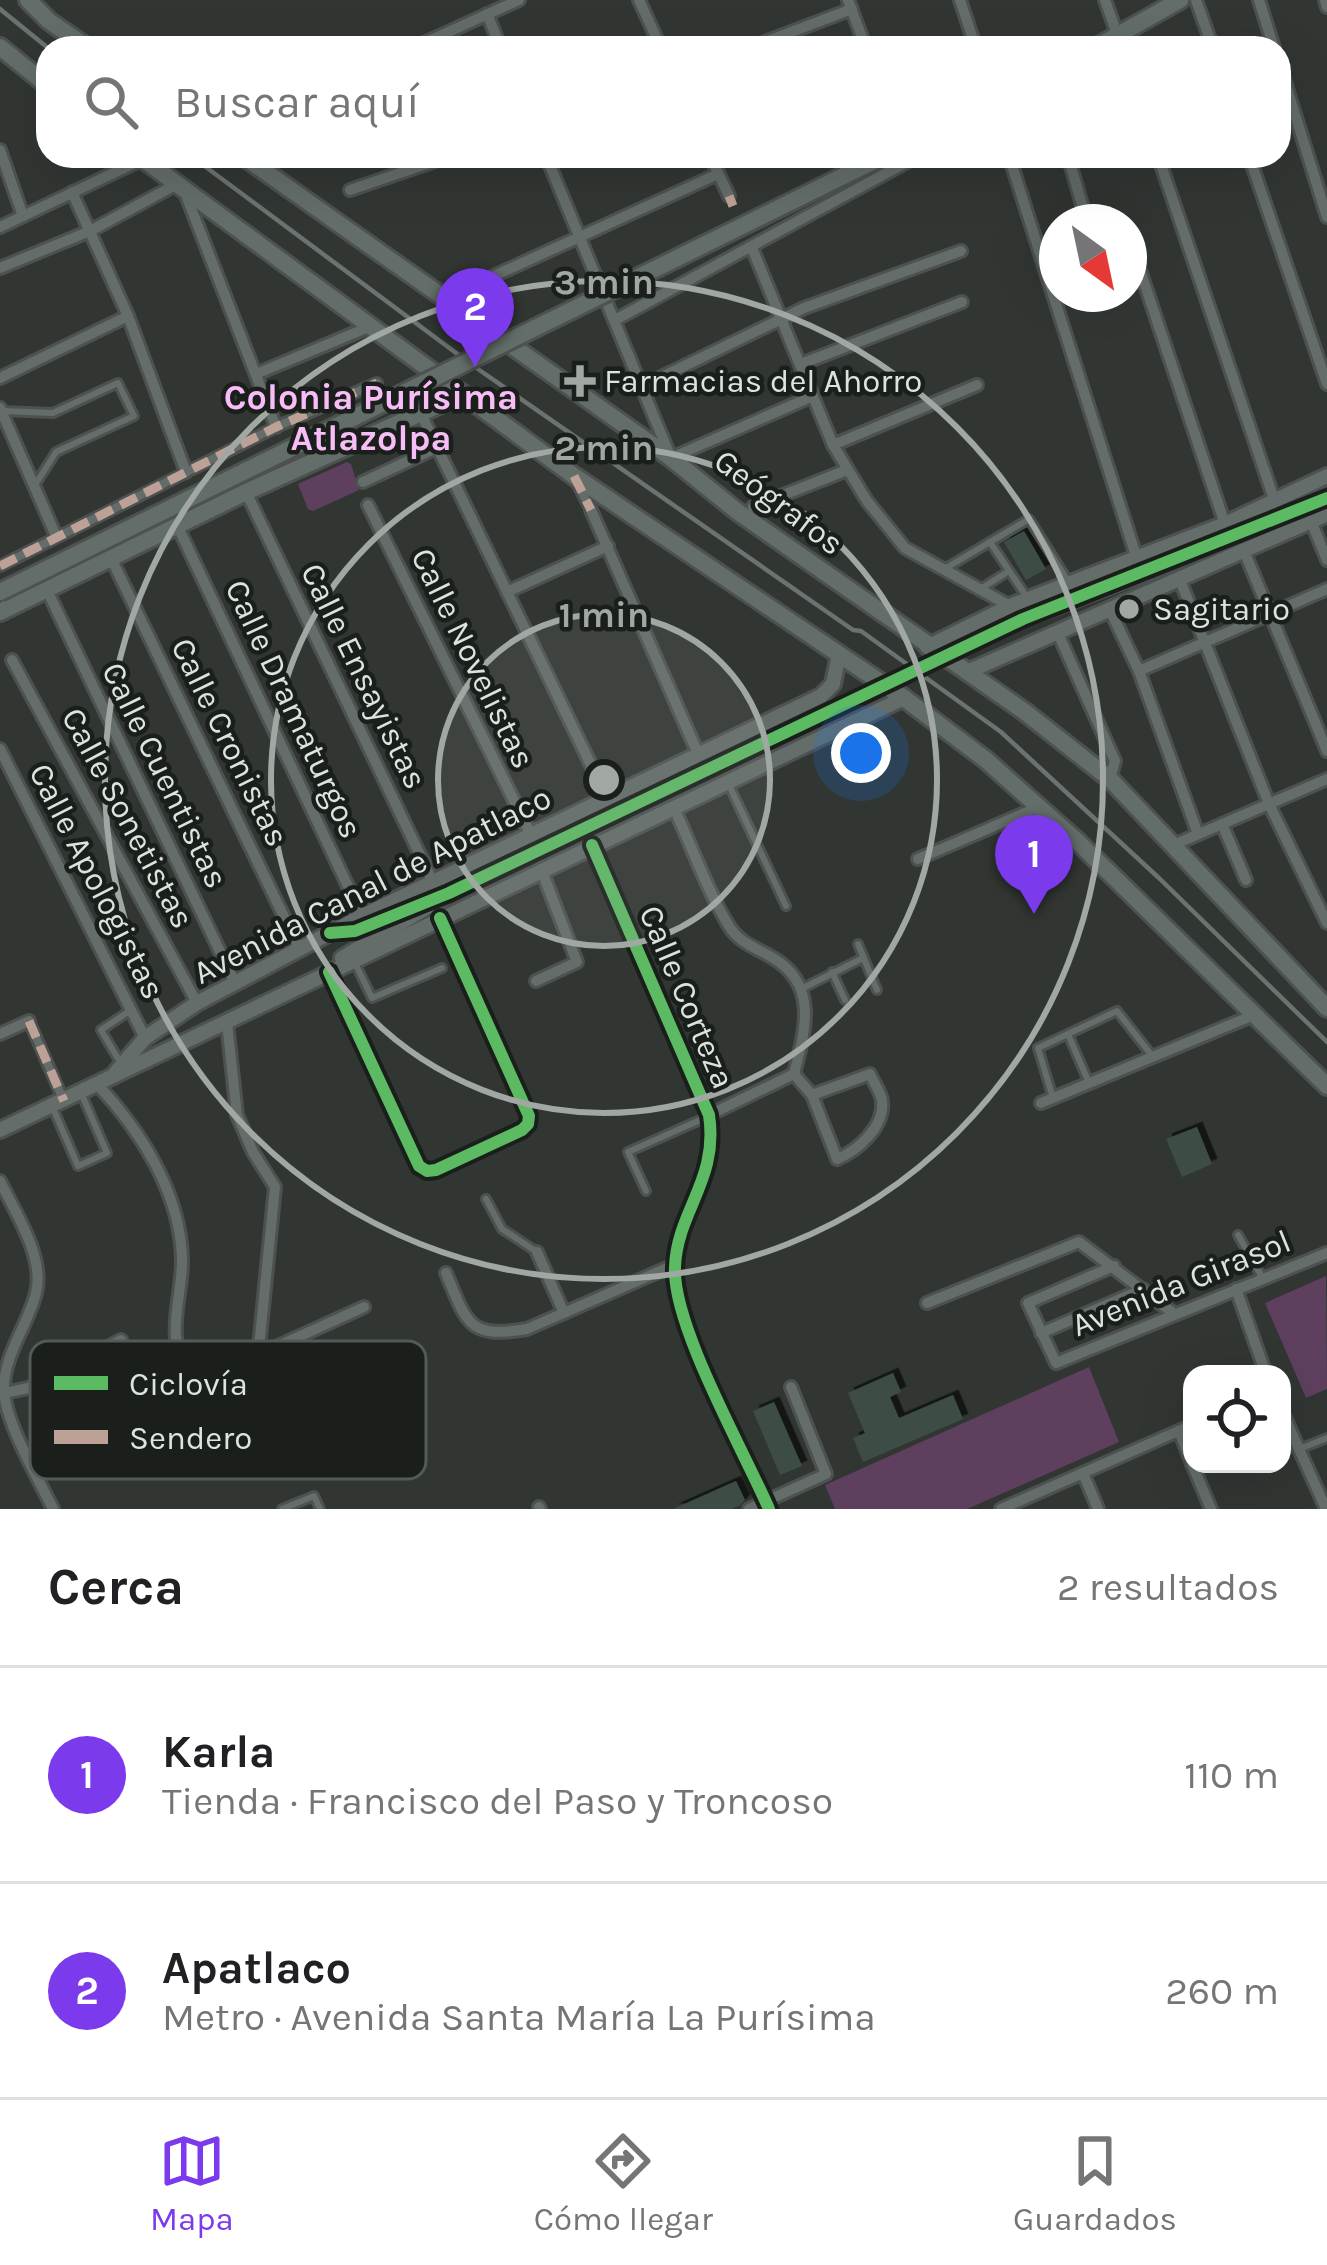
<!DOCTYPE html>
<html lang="es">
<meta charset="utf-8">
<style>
:root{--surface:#fff;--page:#f6f6f6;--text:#202124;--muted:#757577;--line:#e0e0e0;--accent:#7c3aed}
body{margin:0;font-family:Karla,sans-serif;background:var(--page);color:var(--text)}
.controls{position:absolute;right:36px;bottom:36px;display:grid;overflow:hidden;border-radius:24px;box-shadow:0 12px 48px #0002}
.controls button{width:108px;height:108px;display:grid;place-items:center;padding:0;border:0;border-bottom:3px solid var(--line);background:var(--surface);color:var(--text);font:60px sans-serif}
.compass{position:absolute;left:1039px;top:204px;width:108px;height:108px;border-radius:50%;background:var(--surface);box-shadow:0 12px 48px #0002;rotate:147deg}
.you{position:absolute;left:861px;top:753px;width:42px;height:42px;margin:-30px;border:9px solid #fff;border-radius:50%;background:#1a73e8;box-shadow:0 0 0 18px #1a73e833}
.badge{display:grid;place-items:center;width:78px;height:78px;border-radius:50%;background:var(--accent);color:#fff;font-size:39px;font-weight:700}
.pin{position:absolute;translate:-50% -99px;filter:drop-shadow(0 3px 6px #0008)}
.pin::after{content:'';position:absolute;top:63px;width:42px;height:36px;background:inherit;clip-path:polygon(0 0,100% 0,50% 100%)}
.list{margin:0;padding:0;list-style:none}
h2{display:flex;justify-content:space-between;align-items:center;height:156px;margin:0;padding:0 48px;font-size:51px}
h2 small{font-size:39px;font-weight:400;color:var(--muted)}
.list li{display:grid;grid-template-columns:78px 1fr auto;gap:36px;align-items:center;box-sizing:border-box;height:216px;padding:0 48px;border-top:3px solid var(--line)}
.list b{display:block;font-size:45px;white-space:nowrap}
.list p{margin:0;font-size:39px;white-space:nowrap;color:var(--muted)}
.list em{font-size:39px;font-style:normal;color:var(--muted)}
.icon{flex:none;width:66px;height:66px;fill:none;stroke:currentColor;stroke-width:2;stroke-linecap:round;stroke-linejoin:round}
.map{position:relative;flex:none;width:1327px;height:1509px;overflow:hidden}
.search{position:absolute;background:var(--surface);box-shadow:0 12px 48px #0002;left:36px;right:36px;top:36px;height:132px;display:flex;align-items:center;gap:30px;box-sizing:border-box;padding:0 42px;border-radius:36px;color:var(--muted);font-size:45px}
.sheet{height:588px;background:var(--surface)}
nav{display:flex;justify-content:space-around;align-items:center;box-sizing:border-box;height:168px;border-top:3px solid var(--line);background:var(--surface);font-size:33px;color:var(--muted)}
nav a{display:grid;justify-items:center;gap:6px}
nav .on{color:var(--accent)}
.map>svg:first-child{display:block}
</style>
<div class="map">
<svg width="1327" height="1509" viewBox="0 0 1327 1509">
<defs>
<filter id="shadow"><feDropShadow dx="5.5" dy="-5.5" stdDeviation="0" flood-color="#0009"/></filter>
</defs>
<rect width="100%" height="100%" fill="#313633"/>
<g fill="#5e405e">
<path d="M347 462 351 464 359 490 313 511 308 509 298 484Z"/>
<path d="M1326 1276 1327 1389 1306 1398 1265 1303Z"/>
<path d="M1089 1367 1119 1442 967 1509H835L825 1485Z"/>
</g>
<g fill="#3c4d45" filter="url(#shadow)">
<path d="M1024 531 1046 569 1026 580 1004 542Z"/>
<path d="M1197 1127 1212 1164 1182 1177 1166 1139Z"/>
<path d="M893 1373 901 1392 890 1397 899 1418 953 1395 963 1419 863 1462 853 1438 865 1433 848 1393Z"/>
<path d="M774 1402 802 1466 780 1475 753 1411Z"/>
<path d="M736 1481 745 1500 740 1505 732 1509H673Z"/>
</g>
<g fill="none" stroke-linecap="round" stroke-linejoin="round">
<defs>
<g id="service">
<path d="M2 411 53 413 118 383 134 416 56 452 35 485"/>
<path d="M990 542 1026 596"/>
<path d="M946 568 1029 519 1068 581"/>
<path d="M982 588 1009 571"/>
<path d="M728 783 786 906"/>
<path d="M858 944 877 990"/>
<path d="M355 963 372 998 442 968"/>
<path d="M832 972 845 1000"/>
<path d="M801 989 863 958"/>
<path d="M1068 1034 1089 1083"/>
<path d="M120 1062 101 1030 131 1010"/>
<path d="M1053 1098 1038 1048 1117 1011 1153 1057"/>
<path d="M52 1106 78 1166 107 1153 82 1095"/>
<path d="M646 1191 628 1152 707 1117"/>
<path d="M486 1199 502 1229 537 1252"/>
<path d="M1238 1235 1262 1277"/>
<path d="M1299 1449 1327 1438"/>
<path d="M282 1509 314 1496 320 1509"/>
</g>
<g id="pedestrian">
<path d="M578 485 591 510"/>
<path d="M0 566 276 427 377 383"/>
<path d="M29 1021 63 1099"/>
</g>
<g id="minor">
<path d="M639 0 661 48"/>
<path d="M848 0 866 48"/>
<path d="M960 0 976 48"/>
<path d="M1105 0 1122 48"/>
<path d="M1196 0 1213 48"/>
<path d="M1259 0 1274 48"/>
<path d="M1325 0 1327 7"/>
<path d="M487 14 501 48"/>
<path d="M413 48 519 0"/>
<path d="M749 48 852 9"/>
<path d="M1279 63 1327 217"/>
<path d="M0 150 23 216"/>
<path d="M546 156 671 458 813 396"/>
<path d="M710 156 729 196"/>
<path d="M1009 156 1137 559"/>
<path d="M1068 156 1087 222"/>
<path d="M1158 156 1275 502"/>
<path d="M1249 156 1327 384"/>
<path d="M184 190 276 427"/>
<path d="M350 190 450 156"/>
<path d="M72 192 128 316 186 472"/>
<path d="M0 227 143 159"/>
<path d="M752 248 833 445 867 501 905 548 1010 606"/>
<path d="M0 268 90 231 177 184"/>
<path d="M1141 273 1225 524"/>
<path d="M476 284 718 174"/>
<path d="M615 320 918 156"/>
<path d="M801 364 962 302"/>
<path d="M256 374 369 327"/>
<path d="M0 378 128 316"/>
<path d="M643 386 804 308 961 251"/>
<path d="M0 408 56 536"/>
<path d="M421 414 607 798"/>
<path d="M833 445 977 385"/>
<path d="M363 482 436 448"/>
<path d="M246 492 433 882"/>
<path d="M368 505 531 835"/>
<path d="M753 507 847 470"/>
<path d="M591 510 699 756"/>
<path d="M1311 521 1327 560"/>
<path d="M177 525 362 916"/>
<path d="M1244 551 1327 751"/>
<path d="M111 558 300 950"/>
<path d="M1180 580 1269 804 1327 923"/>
<path d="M47 590 235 983"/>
<path d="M507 592 608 546"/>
<path d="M1110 610 1139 671 1198 834"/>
<path d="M1057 631 1115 761 1110 779"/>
<path d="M12 660 197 1003"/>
<path d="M1139 671 1327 589"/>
<path d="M0 749 145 1038"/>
<path d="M674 808C692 847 707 890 729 926 739 943 757 948 773 958 819 985 805 1031 794 1074L709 1115"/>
<path d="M1222 824 1246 880"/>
<path d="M592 845 709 1115C719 1180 677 1211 675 1267 672 1325 744 1451 769 1509"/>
<path d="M1171 846 1327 779"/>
<path d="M918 859 1041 806"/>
<path d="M329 972 419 1166 427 1171 436 1170 522 1130 528 1124 529 1116 440 918"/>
<path d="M536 981 577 962 541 869"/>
<path d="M227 1023 237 1115 253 1152 275 1187 258 1357"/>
<path d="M0 1034 29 1021"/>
<path d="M794 1074 812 1095 837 1159C857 1151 885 1127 882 1101 881 1092 873 1082 870 1074L812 1095"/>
<path d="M97 1084C140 1130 180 1192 182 1258 183 1300 162 1338 191 1375L219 1373 364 1307"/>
<path d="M1041 1103 1254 1015"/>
<path d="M0 1181C15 1212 45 1257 36 1293 28 1325 3 1356 4 1390 5 1422 38 1478 53 1509"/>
<path d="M537 1252 564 1313"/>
<path d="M1114 1266 1028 1303 1056 1363 1327 1253"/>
<path d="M446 1273C467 1323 468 1339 527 1329L674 1265"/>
<path d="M1236 1289 1266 1374"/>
<path d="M927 1303 1079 1242 1173 1313"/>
<path d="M1041 1333 1143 1289"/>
<path d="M0 1394 28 1388 121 1340"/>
<path d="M1282 1411 1326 1509"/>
<path d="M1179 1431 1192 1463"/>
<path d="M1192 1464 1211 1509"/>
<path d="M1083 1473 1098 1509"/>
<path d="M539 1507 540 1509"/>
<path d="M749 1509 826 1474 791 1387"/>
<path d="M1001 1509 1192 1425"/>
</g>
<g id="tertiary">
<path d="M1173 562 1327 498"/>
<path d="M927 647 1010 606 1225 524 1327 476"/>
<path d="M967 672 1327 514"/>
<path d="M335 933 355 931 449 893 604 819"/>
<path d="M342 958 441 899"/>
<path d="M116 1072 145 1038 197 1003 362 916 821 696 833 684 839 654"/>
<path d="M0 1130 904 698"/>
</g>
<g id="primary">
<path d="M28 0 49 21 88 48"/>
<path d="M0 47 48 86"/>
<path d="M1095 48 1180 0"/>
<path d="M139 156 574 476 904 698 986 760 1077 841 1327 1086"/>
<path d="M243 156 671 458 738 512 1025 712 1110 779 1327 1008"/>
<path d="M0 612 246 492 463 394"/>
</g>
</defs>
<use href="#service" stroke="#4d514f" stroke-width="12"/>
<use href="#pedestrian" stroke="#4d514f" stroke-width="14"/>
<use href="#minor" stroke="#4d514f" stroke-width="16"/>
<use href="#tertiary" stroke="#4d514f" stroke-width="20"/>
<use href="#primary" stroke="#4d514f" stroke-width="22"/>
<use href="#service" stroke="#646d69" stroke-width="6"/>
<use href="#pedestrian" stroke="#646d69" stroke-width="8"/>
<use href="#minor" stroke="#646d69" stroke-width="10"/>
<use href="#tertiary" stroke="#646d69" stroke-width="14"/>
<use href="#primary" stroke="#636d69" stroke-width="16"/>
<g stroke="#6c726f" stroke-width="4.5">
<path d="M0 9 48 48"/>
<path d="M191 156 475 367 853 630 861 631 1001 732 1160 879 1327 1042"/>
</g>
<defs>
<path id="tertiary-bridge" d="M604 819 1023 619 1173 562"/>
<path id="primary-bridge" d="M0 592 884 156"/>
</defs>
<use href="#tertiary-bridge" stroke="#4d514f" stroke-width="20" stroke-linecap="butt"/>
<use href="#primary-bridge" stroke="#4d514f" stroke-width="22" stroke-linecap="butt"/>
<use href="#tertiary-bridge" stroke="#646d69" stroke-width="14"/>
<use href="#primary-bridge" stroke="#636d69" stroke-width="16"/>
<g stroke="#bda197" stroke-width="9" stroke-dasharray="18 9" stroke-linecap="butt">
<path d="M729 196 733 206"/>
<path d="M574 476 591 510"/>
<path d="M0 566 276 427 377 383"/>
<path d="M29 1021 64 1101"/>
</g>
<defs>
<g id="cycleway">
<path d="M592 845 709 1115C719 1180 677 1211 675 1267 672 1325 744 1451 769 1509"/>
<path d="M330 933 355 931 449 893 1023 619 1327 498"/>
<path d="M329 972 419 1166 427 1171 436 1170 522 1130 528 1124 529 1116 440 918"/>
</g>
</defs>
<use href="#cycleway" stroke="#1a1f1c" stroke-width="20"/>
<use href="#cycleway" stroke="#5cba63" stroke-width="12"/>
</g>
<circle cx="604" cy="780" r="166" fill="#a1a7a3" fill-opacity=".12"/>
<g fill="none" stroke="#a1a7a3" stroke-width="6">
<circle cx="604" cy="780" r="166"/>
<circle cx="604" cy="780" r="333"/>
<circle cx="604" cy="780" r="499"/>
</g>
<g fill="#a1a7a3" stroke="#1a1f1c" stroke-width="4.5">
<path d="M574 363h12v12h12v12h-12v12h-12v-12h-12v-12h12z"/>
<circle cx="1129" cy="609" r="12"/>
</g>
<g text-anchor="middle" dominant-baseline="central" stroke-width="9" stroke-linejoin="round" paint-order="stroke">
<g font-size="33" fill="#dde4e0" stroke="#1a1f1c" text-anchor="start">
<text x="604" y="381">Farmacias del Ahorro</text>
<text x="1153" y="609">Sagitario</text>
</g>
<g font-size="33" fill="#dde4e0" stroke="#1a1f1c">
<text transform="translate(779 502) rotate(37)">Geógrafos</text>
<text transform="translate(473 658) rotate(64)">Calle Novelistas</text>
<text transform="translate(364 676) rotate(64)">Calle Ensayistas</text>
<text transform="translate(294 709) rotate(65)">Calle Dramaturgos</text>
<text transform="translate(230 742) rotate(64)">Calle Cronistas</text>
<text transform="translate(165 775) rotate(64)">Calle Cuentistas</text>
<text transform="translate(128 818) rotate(62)">Calle Sonetistas</text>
<text transform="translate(97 881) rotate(63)">Calle Apologistas</text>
<text transform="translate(372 885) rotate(-27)">Avenida Canal de Apatlaco</text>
<text transform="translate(687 997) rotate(67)">Calle Corteza</text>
<text transform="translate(1181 1283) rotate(-22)">Avenida Girasol</text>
</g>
<g font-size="36" font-weight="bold" fill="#f8bdf7" stroke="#1a1f1c">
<text x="371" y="397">Colonia Purísima<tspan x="371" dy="41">Atlazolpa</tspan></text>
</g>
</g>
<rect x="30" y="1341" width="396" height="138" rx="18" fill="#1a1f1c" stroke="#545a57" stroke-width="3"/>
<rect x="54" y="1376" width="54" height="14" fill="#5cba63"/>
<rect x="54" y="1430" width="54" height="14" fill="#bda197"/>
<g font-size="33" fill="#dde4e0">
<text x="129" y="1395">Ciclovía</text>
<text x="129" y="1449">Sendero</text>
</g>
<circle cx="604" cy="780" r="18" fill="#a1a7a3" stroke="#1a1f1c" stroke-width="6"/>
<g font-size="36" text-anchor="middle" font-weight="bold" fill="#a1a7a3" stroke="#1a1f1c" stroke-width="9" stroke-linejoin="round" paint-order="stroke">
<text x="604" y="294">3 min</text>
<text x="604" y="460">2 min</text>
<text x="604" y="627">1 min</text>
</g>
</svg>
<div class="controls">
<button><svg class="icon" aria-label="locate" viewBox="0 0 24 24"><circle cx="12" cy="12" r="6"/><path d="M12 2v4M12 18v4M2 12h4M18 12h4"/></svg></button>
</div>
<svg class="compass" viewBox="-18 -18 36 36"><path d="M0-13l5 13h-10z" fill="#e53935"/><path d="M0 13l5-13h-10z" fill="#757577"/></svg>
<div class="you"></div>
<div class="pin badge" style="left:1034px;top:914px">1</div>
<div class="pin badge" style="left:475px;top:367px">2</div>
<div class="search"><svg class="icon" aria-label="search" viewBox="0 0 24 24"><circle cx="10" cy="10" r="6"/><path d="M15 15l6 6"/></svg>Buscar aquí</div>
</div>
<section class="sheet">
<h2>Cerca<small>2 resultados</small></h2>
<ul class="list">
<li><span class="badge">1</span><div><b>Karla</b><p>Tienda · Francisco del Paso y Troncoso</p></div><em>110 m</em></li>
<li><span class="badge">2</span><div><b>Apatlaco</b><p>Metro · Avenida Santa María La Purísima</p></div><em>260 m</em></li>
</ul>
</section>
<nav>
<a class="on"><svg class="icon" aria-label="map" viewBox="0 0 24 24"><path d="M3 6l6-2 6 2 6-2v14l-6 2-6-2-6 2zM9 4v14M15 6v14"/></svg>Mapa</a>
<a><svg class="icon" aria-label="directions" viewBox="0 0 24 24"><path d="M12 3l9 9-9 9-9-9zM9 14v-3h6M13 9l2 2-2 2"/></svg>Cómo llegar</a>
<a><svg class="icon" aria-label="saved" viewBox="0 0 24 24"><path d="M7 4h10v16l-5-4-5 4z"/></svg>Guardados</a>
</nav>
